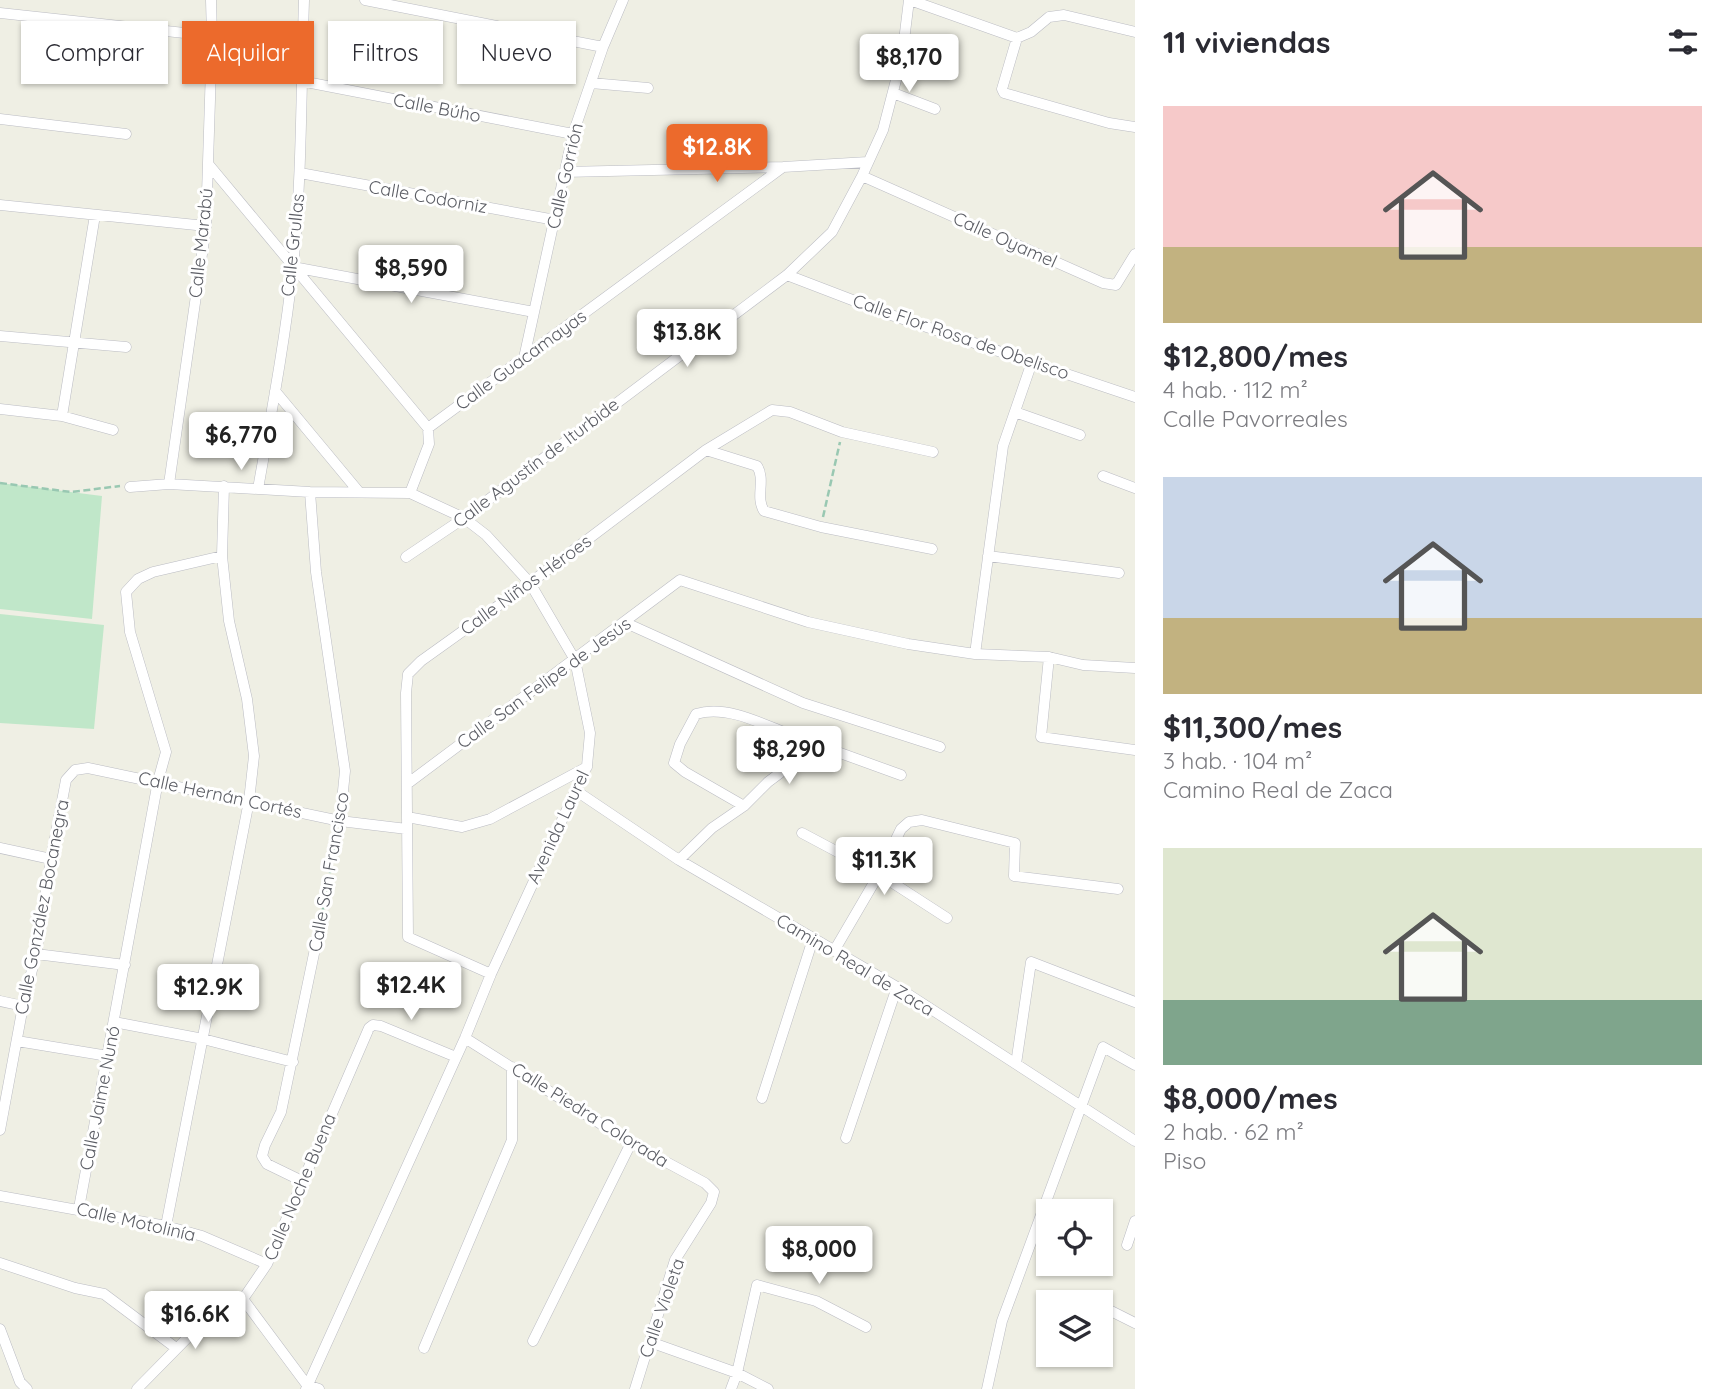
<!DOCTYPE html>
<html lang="es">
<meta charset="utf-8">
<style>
:root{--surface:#fff;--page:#f2f2f3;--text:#2b2b33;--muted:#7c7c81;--accent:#ec6a2c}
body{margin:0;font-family:Quicksand,sans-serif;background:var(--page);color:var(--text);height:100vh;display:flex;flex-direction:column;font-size:26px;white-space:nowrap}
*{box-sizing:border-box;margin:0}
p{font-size:23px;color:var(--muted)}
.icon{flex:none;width:38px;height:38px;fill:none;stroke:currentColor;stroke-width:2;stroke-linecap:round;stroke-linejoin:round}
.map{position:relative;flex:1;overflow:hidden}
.side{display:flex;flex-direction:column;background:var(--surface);width:595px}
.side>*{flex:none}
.guide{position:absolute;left:21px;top:21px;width:665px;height:63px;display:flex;gap:14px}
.buttons{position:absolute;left:1036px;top:1199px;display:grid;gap:14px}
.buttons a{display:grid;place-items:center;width:77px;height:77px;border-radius:0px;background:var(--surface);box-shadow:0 2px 5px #0004;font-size:35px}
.price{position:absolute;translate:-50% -60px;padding:0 16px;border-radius:7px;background:#fff;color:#222;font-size:23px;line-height:46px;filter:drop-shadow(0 2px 4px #0008)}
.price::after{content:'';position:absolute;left:50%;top:42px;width:21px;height:16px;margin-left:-10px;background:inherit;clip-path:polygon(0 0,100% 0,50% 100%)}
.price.current{background:var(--accent);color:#fff}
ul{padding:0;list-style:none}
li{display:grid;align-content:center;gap:14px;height:371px;padding:0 28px}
li span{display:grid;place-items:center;height:217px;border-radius:0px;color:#555}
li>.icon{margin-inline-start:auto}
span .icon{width:126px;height:126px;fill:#fffc;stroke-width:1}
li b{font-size:30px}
h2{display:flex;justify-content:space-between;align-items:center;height:84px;padding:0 28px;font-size:30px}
.pill{padding:0 24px;border-radius:0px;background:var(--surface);box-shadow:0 2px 5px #0004;font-size:24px;line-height:63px}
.pill.current{background:var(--accent);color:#fff}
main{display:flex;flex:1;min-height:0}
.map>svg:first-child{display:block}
.green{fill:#c0e7c9}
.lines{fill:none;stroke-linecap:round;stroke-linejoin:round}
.street-casing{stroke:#bbbcc3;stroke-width:11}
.path{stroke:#99c8b2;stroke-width:2.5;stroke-dasharray:7 3.5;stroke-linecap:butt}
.street{stroke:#fff;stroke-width:10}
.labels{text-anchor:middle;stroke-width:6;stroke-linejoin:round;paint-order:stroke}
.street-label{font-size:18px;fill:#5c5e65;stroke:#fff}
</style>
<main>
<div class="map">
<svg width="1135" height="1389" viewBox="0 0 1135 1389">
<rect width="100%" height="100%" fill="#efefe4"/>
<path class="green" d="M0 483 102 496 92 619 0 609Z
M0 614 104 625 94 729 0 723Z"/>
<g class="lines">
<defs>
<path id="street" d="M365 0 603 47
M910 0 1017 38 1031 32 1049 17 1064 15 1135 32
M0 13 212 36
M1017 38 1002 89 1004 93 1109 123 1135 127
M301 81 573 134
M591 83 648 88
M893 93 935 109
M0 119 126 134
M209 165 428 428 429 444 410 493
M564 172 783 167 868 162
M300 173 555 220
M862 176 1103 283 1116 285 1135 254
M0 205 206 226
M293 267 534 312
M787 275 894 316 1135 397
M0 336 126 347
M524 358 573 134 603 47 623 0
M275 391 359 492
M0 409 62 416 113 430
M1015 412 1080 435
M62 416 95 215
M428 428 783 167
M706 450 757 466C766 480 755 497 764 511L821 527 932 549
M1103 476 1135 488
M169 484 206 226 212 36 211 0
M130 487 169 484 310 492 410 493 464 518 486 535 530 583 575 660 590 733 587 766 491 974 465 1038 306 1389
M258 489C271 415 285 341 293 267 302 178 301 89 304 0
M310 492 316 572 345 771 340 821
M988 556 1119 573
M406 557 464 518 787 275 832 232 862 176 883 130 902 57 909 0
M626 623 803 703 940 747
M975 654 1003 446 1032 362
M1049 657 1041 737 1135 750
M407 784 680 580 808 622 908 644 975 654 1049 657 1083 665 1135 668
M575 790 679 860 897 987 1135 1141
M744 806 685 772 674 763 680 744 696 714C728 704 766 726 796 737
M407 817 462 827 490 819 587 767
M802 833 879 874 947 918
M0 848 51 859
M679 860 712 828 744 806 768 782 780 773 796 737 901 775
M834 951 879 874 901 829 909 822 922 820 1015 843 1014 876 1118 889
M36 954 125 965
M491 974 408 937 406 693 408 674 421 661 530 583 706 450 772 410 790 412 842 432 933 452
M0 1001 23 1006
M114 1022 203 1039 293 1062
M465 1038 631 1143 705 1183 714 1192 711 1203 675 1260 635 1389
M17 1041 108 1056
M1016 1064 1031 962 1135 1002
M762 1098 813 939
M0 1130 23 1006 36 954 51 859 66 780 75 770 88 768 340 821 407 829
M846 1138 897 987
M302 1181 267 1164 262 1156 265 1145 281 1112 316 944
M0 1196 166 1226 202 1236 267 1264
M79 1208 158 781 166 752 130 632 126 592 138 579 153 572 222 556
M166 1226 249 801 254 756 247 699 229 621 222 556 224 486
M1127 1245 1135 1221
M0 1263 75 1288 104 1294 176 1348
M243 1299 307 1385 319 1389
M1089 1301 1091 1302
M1101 1306 1135 1323
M0 1329 20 1382 27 1389
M533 1341 631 1143
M650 1342 737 1373 768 1389
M424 1348 512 1140V1067
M137 1389 203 1322 243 1299 267 1264 369 1028 373 1025 381 1026 456 1057
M731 1389 737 1373 757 1285 816 1301 866 1327
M987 1389 1002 1321 1103 1047 1135 1065"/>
</defs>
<use href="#street" class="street-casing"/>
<path class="path" d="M0 483 71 492 120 486
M823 517 840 442
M318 935 338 831"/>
<use href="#street" class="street"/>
</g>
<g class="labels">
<g class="street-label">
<text transform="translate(437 108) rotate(11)" y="6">Calle Búho</text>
<text transform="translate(565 176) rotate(-77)" y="6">Calle Gorrión</text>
<text transform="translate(428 197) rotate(10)" y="6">Calle Codorniz</text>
<text transform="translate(1005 240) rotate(24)" y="6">Calle Oyamel</text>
<text transform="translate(201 243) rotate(-84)" y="6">Calle Marabú</text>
<text transform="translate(293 245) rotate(-84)" y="6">Calle Grullas</text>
<text transform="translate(961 337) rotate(19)" y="6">Calle Flor Rosa de Obelisco</text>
<text transform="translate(521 360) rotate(-36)" y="6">Calle Guacamayas</text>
<text transform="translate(536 463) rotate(-37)" y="6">Calle Agustín de Iturbide</text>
<text transform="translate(526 585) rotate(-36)" y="6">Calle Niños Héroes</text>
<text transform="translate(544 683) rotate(-36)" y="6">Calle San Felipe de Jesús</text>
<text transform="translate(220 795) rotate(12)" y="6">Calle Hernán Cortés</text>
<text transform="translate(558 827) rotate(-65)" y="6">Avenida Laurel</text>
<text transform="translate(329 872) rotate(-80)" y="6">Calle San Francisco</text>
<text transform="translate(42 907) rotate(-79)" y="6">Calle González Bocanegra</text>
<text transform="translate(855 965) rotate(31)" y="6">Camino Real de Zaca</text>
<text transform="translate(100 1098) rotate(-79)" y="6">Calle Jaime Nunó</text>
<text transform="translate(590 1115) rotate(32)" y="6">Calle Piedra Colorada</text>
<text transform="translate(300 1187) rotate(-67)" y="6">Calle Noche Buena</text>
<text transform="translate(136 1222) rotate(13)" y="6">Calle Motolinía</text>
<text transform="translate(662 1308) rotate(-71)" y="6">Calle Violeta</text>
</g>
</g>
</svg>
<div class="buttons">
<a><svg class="icon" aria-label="locate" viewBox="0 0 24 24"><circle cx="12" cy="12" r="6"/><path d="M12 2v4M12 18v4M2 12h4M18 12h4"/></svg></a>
<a><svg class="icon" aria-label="layers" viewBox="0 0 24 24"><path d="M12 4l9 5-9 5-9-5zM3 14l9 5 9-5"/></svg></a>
</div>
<b class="price" style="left:909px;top:94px">$8,170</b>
<b class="price current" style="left:717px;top:184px">$12.8K</b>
<b class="price" style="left:411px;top:305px">$8,590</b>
<b class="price" style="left:687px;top:369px">$13.8K</b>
<b class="price" style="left:241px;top:472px">$6,770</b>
<b class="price" style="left:789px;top:786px">$8,290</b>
<b class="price" style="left:884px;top:897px">$11.3K</b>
<b class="price" style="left:411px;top:1022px">$12.4K</b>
<b class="price" style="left:208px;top:1024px">$12.9K</b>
<b class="price" style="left:819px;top:1286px">$8,000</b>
<b class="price" style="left:195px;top:1351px">$16.6K</b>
<div class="guide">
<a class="pill">Comprar</a>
<a class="pill current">Alquilar</a>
<a class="pill">Filtros</a>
<a class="pill">Nuevo</a>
</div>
</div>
<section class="side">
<h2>11 viviendas<svg class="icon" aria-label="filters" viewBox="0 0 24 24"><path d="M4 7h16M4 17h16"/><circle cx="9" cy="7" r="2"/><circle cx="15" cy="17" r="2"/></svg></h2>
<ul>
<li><span style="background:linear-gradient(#f6c9c9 65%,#c2b280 0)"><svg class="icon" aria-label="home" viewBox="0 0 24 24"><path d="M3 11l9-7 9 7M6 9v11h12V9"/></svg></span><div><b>$12,800/mes</b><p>4 hab. · 112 m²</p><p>Calle Pavorreales</p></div></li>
<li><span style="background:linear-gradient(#c9d6e8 65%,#c2b280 0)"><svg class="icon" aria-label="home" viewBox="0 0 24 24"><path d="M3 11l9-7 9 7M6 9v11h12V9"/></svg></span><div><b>$11,300/mes</b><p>3 hab. · 104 m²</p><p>Camino Real de Zaca</p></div></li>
<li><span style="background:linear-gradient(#dfe7d0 70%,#7fa58c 0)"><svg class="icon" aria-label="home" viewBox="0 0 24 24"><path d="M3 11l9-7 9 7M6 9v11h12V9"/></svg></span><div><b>$8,000/mes</b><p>2 hab. · 62 m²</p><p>Piso</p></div></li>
</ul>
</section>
</main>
